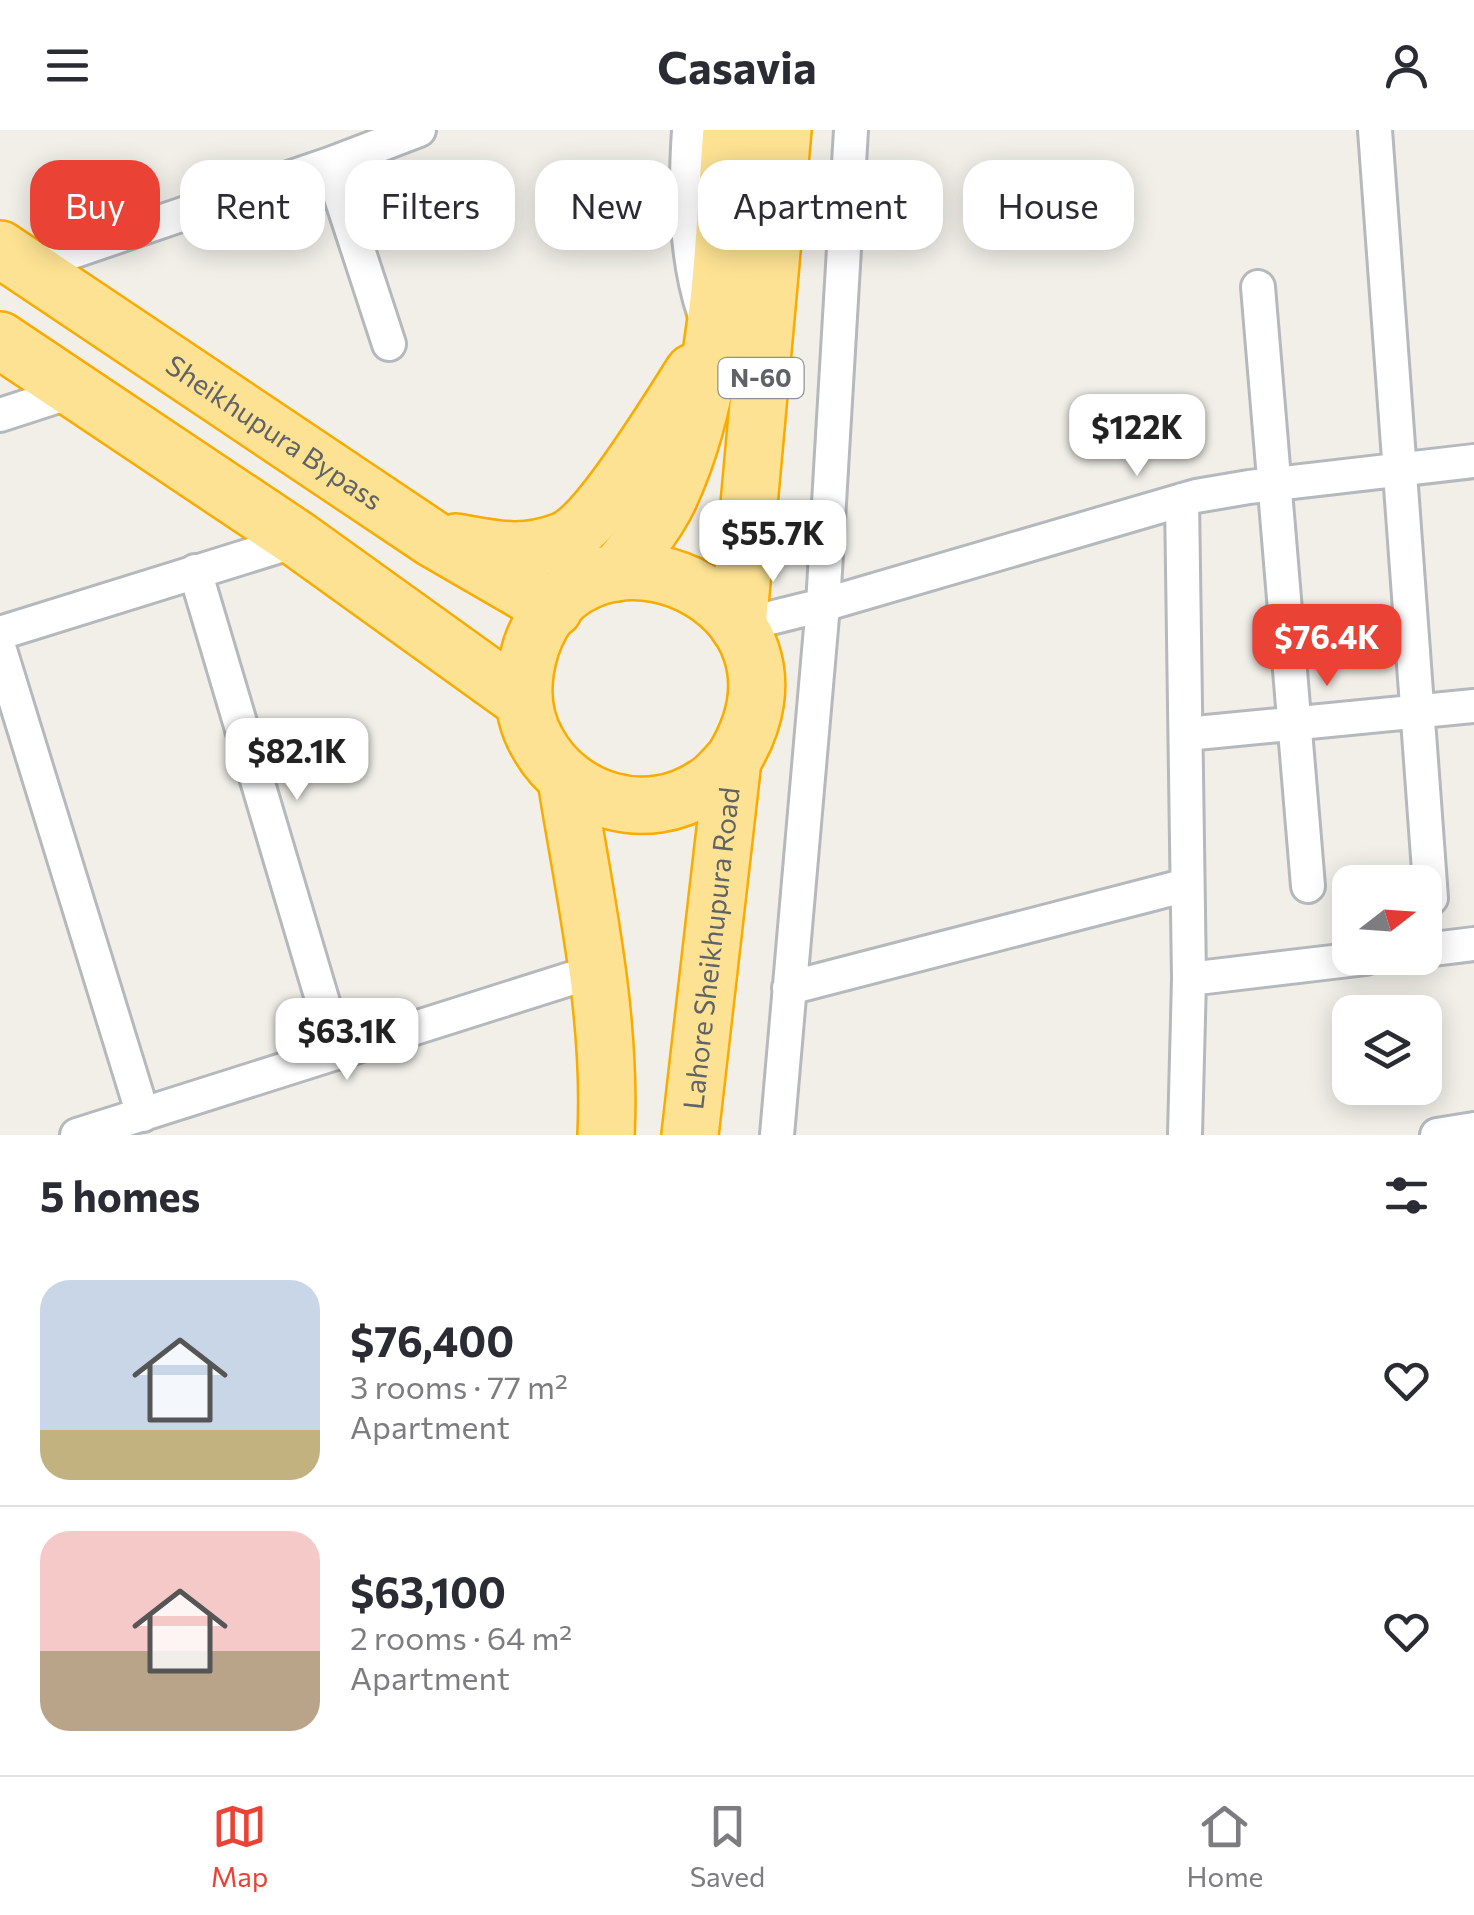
<!DOCTYPE html>
<meta charset="utf-8">
<style>
:root{--surface:#fff;--page:#f7f7f7;--text:#2b2b33;--muted:#7c7c81;--line:#e1e1e2;--accent:#ea4335}
body{margin:0;font-family:Commissioner,sans-serif;background:var(--page);color:var(--text);height:100vh;display:flex;flex-direction:column;font-size:38px;white-space:nowrap}
*{box-sizing:border-box;margin:0}
p{font-size:32px;color:var(--muted)}
.icon{flex:none;width:55px;height:55px;fill:none;stroke:currentColor;stroke-width:2;stroke-linecap:round;stroke-linejoin:round}
.map{position:relative;height:1005px;overflow:hidden}
.side{display:flex;flex-direction:column;background:var(--surface);flex:1}
.side>*{flex:none}
.guide{position:absolute;left:30px;top:30px;width:1415px;height:90px;display:flex;gap:20px}
.needle{width:65px;rotate:73deg}
.tools{position:absolute;left:1332px;top:735px;display:grid;gap:20px}
.tools a{display:grid;place-items:center;width:110px;height:110px;border-radius:20px;background:var(--surface);box-shadow:0 5px 25px #0003;font-size:50px}
.price{position:absolute;translate:-50% -85px;padding:0 22px;border-radius:20px;background:#fff;color:#222;font-size:32px;line-height:65px;filter:drop-shadow(0 2px 5px #0008)}
.price::after{content:'';position:absolute;left:50%;top:60px;width:30px;height:22px;margin-left:-15px;background:inherit;clip-path:polygon(0 0,100% 0,50% 100%)}
.price.active{background:var(--accent);color:#fff}
ul{padding:0;list-style:none}
li{display:flex;align-items:center;gap:30px;height:250px;padding:0 40px}
li+li{border-top:2px solid var(--line)}
li span{display:grid;place-items:center;flex:none;width:280px;height:200px;border-radius:30px;color:#555}
li>.icon{margin-inline-start:auto}
span .icon{width:120px;height:120px;fill:#fffc;stroke-width:1}
li b{font-size:42px}
h2{display:flex;justify-content:space-between;align-items:center;height:120px;padding:0 40px;font-size:42px}
.tag{padding:0 35px;border-radius:30px;background:var(--surface);box-shadow:0 5px 25px #0003;font-size:35px;line-height:90px}
.tag.active{background:var(--accent);color:#fff}
header{display:flex;justify-content:space-between;align-items:center;height:130px;padding:0 40px;background:var(--surface);font-size:45px;font-weight:700}
.tabs{display:flex;justify-content:space-around;align-items:center;height:140px;border-top:2px solid var(--line);background:var(--surface);font-size:28px;color:var(--muted)}
.tabs a{display:grid;justify-items:center;gap:5px}
.tabs .active{color:var(--accent)}
.map>svg:first-child{display:block}
.lines{fill:none;stroke-linecap:round;stroke-linejoin:round}
.street-casing{stroke:#b5b8bc;stroke-width:38}
.highway-casing{stroke:#f9ab00;stroke-width:60}
.street{stroke:#fff;stroke-width:32}
.highway{stroke:#fde293;stroke-width:55}
.labels{text-anchor:middle;stroke-width:8;stroke-linejoin:round;paint-order:stroke}
.shield{fill:#fff;stroke:#8f9295;stroke-width:2.5}
.shield-label{font-size:25px;font-weight:bold;fill:#5f6368}
.street-label{font-size:28px;fill:#5f6368;stroke:#fff}
</style>
<header><svg class="icon" aria-label="menu" viewBox="0 0 24 24"><path d="M4 6h16M4 12h16M4 18h16"/></svg>Casavia<svg class="icon" aria-label="person" viewBox="0 0 24 24"><circle cx="12" cy="8" r="4"/><path d="M4 21q1-7 8-7t8 7"/></svg></header>
<div class="map">
<svg width="1474" height="1005" viewBox="0 0 1474 1005">
<rect width="100%" height="100%" fill="#f1efe8"/>
<g class="lines">
<defs>
<path id="street" d="M689 0C685 61 685 125 704 183
M1375 0 1431 768
M330 34 389 214
M28 137 330 34 419 0
M1258 157 1308 756
M0 285 74 261
M1182 370 1189 849 1185 1005
M195 441 338 923
M738 496 823 475 1196 366 1249 357 1474 331
M0 503 299 410
M0 520 143 985
M1186 604 1474 576
M1425 820 1474 814
M1189 849 1366 828
M789 858 1187 755
M77 1005 598 840
M777 1005 823 475 851 0
M1437 1005 1474 999"/>
<g id="highway">
<path id="s1" d="M0 119 433 409 554 479"/>
<path d="M0 210 299 410 523 571"/>
<path d="M456 412C496 419 522 426 562 411 598 397 670 278 693 242"/>
<path d="M616 443C635 421 656 395 669 368 722 255 721 122 731 0"/>
<path d="M738 496 783 0"/>
<path d="M566 650C585 767 612 886 606 1005"/>
<path id="s2" d="M690 1005 733 630C834 467 583 363 531 517 521 549 520 582 537 612 569 672 647 695 705 656 716 650 724 639 733 630"/>
</g>
</defs>
<use href="#street" class="street-casing"/>
<use href="#highway" class="highway-casing"/>
<use href="#street" class="street"/>
<use href="#highway" class="highway"/>
</g>
<g class="labels">
<rect class="shield" x="718.5" y="228" width="85" height="40" rx="8"/>
<g class="shield-label">
<text x="761" y="257">N-60</text>
</g>
<g class="street-label">
<text dy="10" stroke="none"><textPath href="#s1" startOffset="330">Sheikhupura Bypass</textPath></text>
<text dy="10" stroke="none"><textPath href="#s2" startOffset="188">Lahore Sheikhupura Road</textPath></text>
</g>
</g>
</svg>
<div class="tools">
<a><svg class="needle" viewBox="-14 -14 28 28"><path d="M0-13l5 13h-10z" fill="#e53935"/><path d="M0 13l5-13h-10z" fill="#7c7c81"/></svg></a>
<a><svg class="icon" aria-label="layers" viewBox="0 0 24 24"><path d="M12 4l9 5-9 5-9-5zM3 14l9 5 9-5"/></svg></a>
</div>
<b class="price" style="left:1137px;top:349px">$122K</b>
<b class="price" style="left:773px;top:455px">$55.7K</b>
<b class="price active" style="left:1327px;top:559px">$76.4K</b>
<b class="price" style="left:297px;top:673px">$82.1K</b>
<b class="price" style="left:347px;top:953px">$63.1K</b>
<div class="guide">
<a class="tag active">Buy</a>
<a class="tag">Rent</a>
<a class="tag">Filters</a>
<a class="tag">New</a>
<a class="tag">Apartment</a>
<a class="tag">House</a>
</div>
</div>
<section class="side">
<h2>5 homes<svg class="icon" aria-label="filters" viewBox="0 0 24 24"><path d="M4 7h16M4 17h16"/><circle cx="9" cy="7" r="2"/><circle cx="15" cy="17" r="2"/></svg></h2>
<ul>
<li><span style="background:linear-gradient(#c9d6e8 75%,#c2b280 0)"><svg class="icon" aria-label="home" viewBox="0 0 24 24"><path d="M3 11l9-7 9 7M6 9v11h12V9"/></svg></span><div><b>$76,400</b><p>3 rooms · 77 m²</p><p>Apartment</p></div><svg class="icon" aria-label="heart" viewBox="0 0 24 24"><path d="M12 20l-8-8c-3-5 5-10 8-4 3-6 11-1 8 4z"/></svg></li>
<li><span style="background:linear-gradient(#f6c9c9 60%,#b9a48a 0)"><svg class="icon" aria-label="home" viewBox="0 0 24 24"><path d="M3 11l9-7 9 7M6 9v11h12V9"/></svg></span><div><b>$63,100</b><p>2 rooms · 64 m²</p><p>Apartment</p></div><svg class="icon" aria-label="heart" viewBox="0 0 24 24"><path d="M12 20l-8-8c-3-5 5-10 8-4 3-6 11-1 8 4z"/></svg></li>
</ul>
</section>
<nav class="tabs">
<a class="active"><svg class="icon" aria-label="map" viewBox="0 0 24 24"><path d="M3 6l6-2 6 2 6-2v14l-6 2-6-2-6 2zM9 4v14M15 6v14"/></svg>Map</a>
<a><svg class="icon" aria-label="saved" viewBox="0 0 24 24"><path d="M7 4h10v16l-5-4-5 4z"/></svg>Saved</a>
<a><svg class="icon" aria-label="home" viewBox="0 0 24 24"><path d="M3 11l9-7 9 7M6 9v11h12V9"/></svg>Home</a>
</nav>
